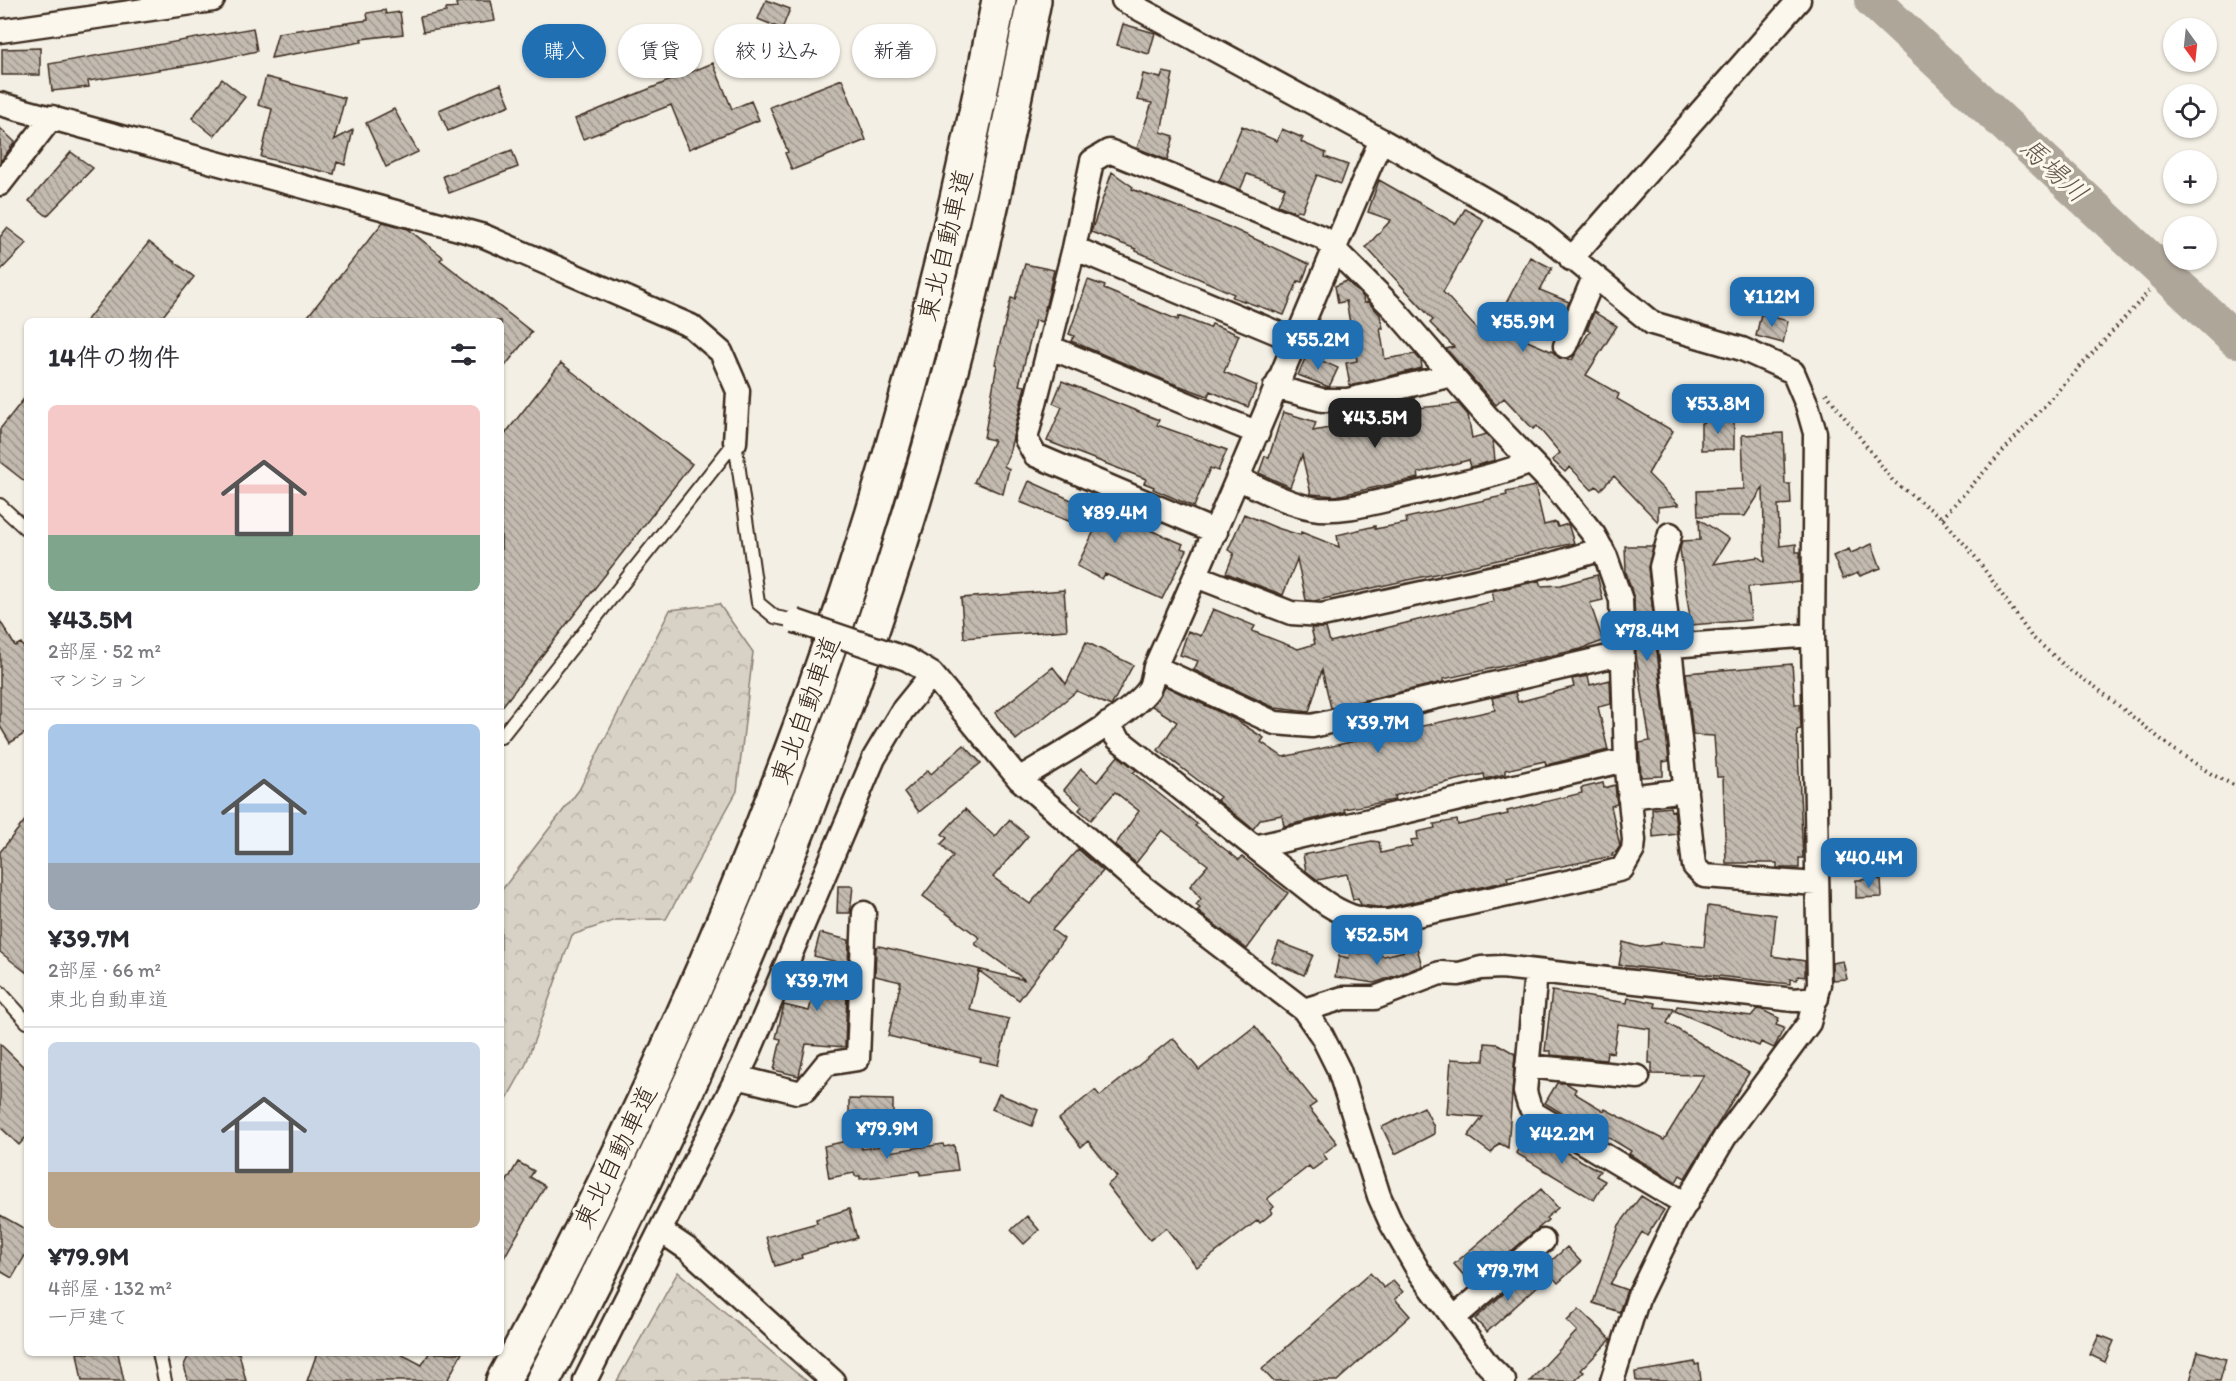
<!DOCTYPE html>
<html lang="ja">
<meta charset="utf-8">
<style>
:root{--surface:#fff;--page:#f7f7f7;--text:#2b2b33;--muted:#7c7c81;--line:#e1e1e2;--accent:#1f6fb2}
body{margin:0;font-family:Itim,"Klee One",sans-serif;background:var(--page);color:var(--text);height:100vh;display:flex;flex-direction:column;font-size:22px;white-space:nowrap}
*{box-sizing:border-box;margin:0}
p{font-size:20px;color:var(--muted)}
.icon{flex:none;width:33px;height:33px;fill:none;stroke:currentColor;stroke-width:2;stroke-linecap:round;stroke-linejoin:round}
.map{position:relative;flex:1;overflow:hidden}
.sheet{position:absolute;left:24px;top:318px;width:480px;height:1038px;display:flex;flex-direction:column;background:var(--surface);border-radius:9px;box-shadow:0 2px 4px #0004}
.sheet>*{flex:none}
.banner{position:absolute;left:522px;top:24px;width:570px;height:54px;display:flex;gap:12px}
.needle{width:39px;rotate:165deg}
.buttons{position:absolute;left:2163px;top:18px;display:grid;gap:12px}
.buttons a{display:grid;place-items:center;width:54px;height:54px;border-radius:50%;background:var(--surface);box-shadow:0 2px 4px #0004;font-size:30px}
.price{position:absolute;translate:-50% -51px;padding:0 14px;border-radius:12px;background:var(--accent);color:#fff;font-size:20px;line-height:39px;filter:drop-shadow(0 2px 3px #0008)}
.price::after{content:'';position:absolute;left:50%;top:36px;width:18px;height:14px;margin-left:-9px;background:inherit;clip-path:polygon(0 0,100% 0,50% 100%)}
.price.current{background:#222;color:#fff}
ul{padding:0;list-style:none}
li{display:grid;align-content:center;gap:12px;height:318px;padding:0 24px}
li+li{border-top:2px solid var(--line)}
li span{display:grid;place-items:center;height:186px;border-radius:9px;color:#555}
li>.icon{margin-inline-start:auto}
span .icon{width:108px;height:108px;fill:#fffc;stroke-width:1}
li b{font-size:26px}
h2{display:flex;justify-content:space-between;align-items:center;height:72px;padding:0 24px;font-size:26px}
.pill{padding:0 21px;border-radius:27px;background:var(--surface);box-shadow:0 2px 4px #0004;font-size:21px;line-height:54px}
.pill.current{background:var(--accent);color:#fff}
.map>svg:first-child{display:block}
.forest{fill:url(#forest-crowns);stroke:#8a7e72;stroke-width:1.5}
.lines{fill:none;stroke-linecap:round;stroke-linejoin:round}
.river{stroke:#afa69a;stroke-width:36}
.building{fill:url(#building-back-hatch);stroke:#3b2a1e;stroke-width:1.5}
.service-casing{stroke:#3b2a1e;stroke-width:16}
.minor-casing{stroke:#3b2a1e;stroke-width:27}
.motorway-casing{stroke:#3b2a1e;stroke-width:38}
.path{stroke:#3b2a1e;stroke-width:4;stroke-dasharray:1.5 4.5;stroke-linecap:butt}
.service{stroke:#fbf7ec;stroke-width:12}
.minor{stroke:#fbf7ec;stroke-width:22}
.motorway{stroke:#fbf7ec;stroke-width:33}
.minor-bridge-casing{stroke:#3b2a1e;stroke-width:27;stroke-linecap:butt}
.minor-bridge{stroke:#fbf7ec;stroke-width:22}
.labels{text-anchor:middle;stroke-width:6;stroke-linejoin:round;paint-order:stroke}
.street-label{font-size:26px;fill:#3b2a1e;stroke:#fbf7ec}
.water-label{font-size:27px;font-style:italic;fill:#645549;stroke:#fbf7ec}
</style>
<div class="map">
<svg width="2236" height="1381" viewBox="0 0 2236 1381">
<defs>
<pattern id="forest-crowns" width="20" height="18" patternUnits="userSpaceOnUse" patternTransform="scale(1.5)"><rect width="20" height="18" fill="#d8d1c6"/><path d="M2 6a3 3 0 1 1 6 0M12 15a3 3 0 1 1 6 0" fill="none" stroke="#bab4aa"/></pattern>
<pattern id="building-back-hatch" width="6" height="6" patternUnits="userSpaceOnUse" patternTransform="scale(1.5)"><rect width="6" height="6" fill="#c3bbb0"/><path d="M-1 5l2 2M0 0l6 6M5-1l2 2" fill="none" stroke="#a0988f"/></pattern>
</defs>
<rect width="100%" height="100%" fill="#f3efe4"/>
<filter id="ink" filterUnits="userSpaceOnUse"><feTurbulence type="fractalNoise" baseFrequency=".0167" numOctaves="2"/><feDisplacementMap in="SourceGraphic" scale="12" xChannelSelector="R" yChannelSelector="G"/><feConvolveMatrix kernelMatrix="1 2 1 2 8 2 1 2 1" color-interpolation-filters="sRGB"/></filter>
<g filter="url(#ink)">
<path class="forest" d="M719 604 753 652 737 791 666 919 616 920 572 935 525 1066 501 1109V891L579 790 670 610Z
M678 1272 794 1371 807 1381H617Z"/>
<g class="lines">
<path class="river" d="M1872 0 2236 340"/>
</g>
<path class="building" d="M473 0H491L495 21 423 32 420 17 446 12V9L457 8 456 3Z
M766 0 790 9 782 29 758 19Z
M385 10 386 14 400 12 403 34 361 39 362 42 271 58 278 33 368 20 367 13Z
M1123 24 1155 33 1149 54 1117 45Z
M253 28 257 51 202 63 88 81 89 87 52 91 49 64Z
M40 48V75H2V49Z
M713 63 732 109 751 101 759 120 689 149 671 105 583 139 575 119Z
M1163 72 1173 74 1161 132 1174 136 1167 160 1137 148 1152 103 1137 100 1143 74 1161 78Z
M266 77 345 98 334 140 353 130 345 165 337 162 334 174 261 157 272 109 258 105Z
M222 79 245 97 214 136 192 118Z
M842 79 866 140 792 170 785 153 788 152 770 107Z
M501 84 510 105 448 131 439 110Z
M394 109 418 152 386 167 366 123Z
M1242 126 1277 141 1282 129 1303 138 1301 142 1326 153 1325 157 1348 165 1341 184 1317 175 1302 211 1297 210 1295 212 1278 205 1285 188 1247 174 1240 190 1219 181Z
M0 128 15 142 0 162Z
M512 150 518 167 449 193 443 176Z
M71 152 93 168 47 216 29 201Z
M1112 172 1133 187 1132 189 1229 227 1309 264 1302 282 1298 281 1284 315 1232 297 1234 294 1136 251V249L1091 232Z
M1379 180 1456 224 1465 209 1484 220 1443 292 1487 340 1530 257 1552 268 1540 290 1569 302 1562 319 1532 306 1516 336 1553 352 1559 358 1572 360 1590 331 1587 330 1594 312 1617 326 1586 375 1619 394 1617 399 1673 431 1648 474 1679 505 1658 507V522L1614 476 1600 490 1596 486 1592 490 1570 467 1565 472 1552 460 1560 453 1537 426 1533 429 1504 398 1496 405 1446 349 1454 347 1430 323 1433 320 1366 247 1391 220 1368 212Z
M383 222 408 229 443 257 440 260 532 332 501 371V321H304Z
M7 228 27 243 0 271V237Z
M149 242 194 277 159 321H86Z
M1025 264 1054 270 1042 322 1035 320 1019 385 1025 386 1009 454 1004 466 1009 469 1003 494 974 482 994 440 984 438 997 365 995 364 1011 298 1015 299Z
M1088 280 1105 286 1104 289 1178 320 1179 316 1210 328 1212 324 1239 335 1224 372 1257 386 1248 407 1210 391 1208 396 1169 382 1071 341 1074 336 1069 334Z
M1347 281 1363 297 1364 303 1368 302 1380 315 1383 328H1380L1385 359 1415 354 1421 361 1422 368 1350 386 1346 363 1357 361 1346 301 1338 303 1335 286Z
M1761 314 1788 321 1783 343 1756 336Z
M1307 354 1338 368 1329 387 1298 375Z
M561 363 692 464 501 708V439Z
M1062 381 1159 420 1157 425 1227 450 1218 471 1210 468 1194 507 1153 489 1154 487 1144 483 1146 479 1047 441 1062 407 1053 403Z
M27 395V483L0 462V429Z
M1415 398 1417 408 1459 404 1468 415 1472 438 1486 434 1493 442 1495 460 1471 467 1469 460 1418 473 1419 478 1336 496 1311 494 1302 455 1290 487 1259 473 1265 456 1269 457 1283 412 1316 422 1313 431 1394 416 1392 403Z
M1706 419H1731L1734 422V449L1701 450V423L1706 422Z
M1783 433 1785 484H1790L1791 504 1778 505 1780 546 1796 544V552H1800V582L1748 587 1751 620 1691 625 1680 549 1682 541 1700 540 1699 519 1729 539 1713 564 1758 557 1765 562 1763 488 1745 516H1698L1697 491 1744 489 1742 435Z
M1029 481 1089 508 1090 506 1134 525 1136 522 1151 528 1150 530 1183 544 1181 548 1187 550 1162 599 1105 574 1102 579 1077 566 1094 531 1020 502Z
M1535 486 1544 525 1556 522 1558 527 1568 524 1574 543 1314 601 1306 600 1297 559 1283 595 1226 573 1234 553 1228 550 1244 514 1277 528 1300 535 1301 532 1339 547 1337 535 1375 526V529L1407 523 1406 518 1507 495 1506 492Z
M1872 544 1881 568 1860 576 1858 573 1843 579 1833 556 1849 549 1851 553Z
M1625 546H1653L1648 568 1669 761 1663 762V776L1641 777 1639 743 1650 741 1636 655 1634 599 1626 572Z
M1597 575 1603 600 1590 603 1603 641 1581 649 1443 679V682L1331 708 1322 670 1309 712 1275 708 1194 670 1198 661 1180 655 1188 631 1201 636 1213 609 1255 626 1252 631 1298 649 1315 644 1311 628H1326L1330 642 1494 601 1492 591 1539 581 1541 586 1561 585Z
M1064 590 1067 630 964 638 961 598Z
M0 621 15 646 21 643 27 653V732L10 743 0 726Z
M1086 642 1133 665 1111 706 1077 691 1016 740 995 713 1053 667 1066 684Z
M1792 664 1795 704H1800L1801 729 1797 730 1803 858H1799V868H1777V863H1726L1723 777H1717L1714 736 1693 735 1686 673Z
M1588 676 1590 685 1610 680 1611 704 1598 707 1608 750 1546 765 1545 761 1505 770V774L1485 779 1484 774 1431 786 1394 796 1395 800 1344 809 1345 812 1284 826 1282 815 1261 819 1253 829 1217 800 1220 797 1158 750 1177 722 1152 706 1165 686 1236 720 1264 738 1261 742 1283 757 1495 710 1492 698 1515 692 1518 702 1574 687 1572 679Z
M964 745 981 763 919 812 904 792 928 770 931 774Z
M1118 756 1136 770 1133 773 1197 824 1195 826 1239 860 1242 857 1288 893 1247 949 1197 911 1200 908 1196 905 1201 899 1190 886 1208 865 1162 830 1136 863 1115 845 1139 811 1115 792 1091 820 1079 810 1082 806 1064 790 1081 769 1097 782Z
M1603 783 1604 788 1615 785 1617 804 1611 806 1620 846 1616 852 1612 853 1613 856 1507 877 1508 880 1499 883 1385 908 1361 905 1358 898 1353 900 1347 874 1318 880 1306 871 1303 855 1372 841 1379 842 1381 853 1412 846 1411 840 1418 839 1417 832 1435 828 1434 824 1457 820 1458 825 1508 814 1507 811 1582 793 1581 788Z
M1670 807 1671 811 1674 810 1677 834 1653 837 1652 809Z
M965 809 995 837 1009 820 1028 836 993 877 1030 904 1078 849 1103 871 1052 930 1064 939 1019 1000 979 971 970 1010 1009 1019 998 1065 980 1061 981 1058 888 1036 901 982 875 976 876 947 879 946 1025 980 975 944 980 938 923 896 953 856 941 844 947 838 942 834Z
M27 818V973L0 952V852Z
M1881 879 1882 897 1856 898V880Z
M838 886H853L850 913H837Z
M1708 906 1776 915 1772 956 1805 961V977L1798 976 1797 980 1790 979V984L1619 965 1623 942 1640 947 1660 944V942L1704 947Z
M820 933 849 940 845 1047 806 1044 799 1076 774 1070 781 1039 776 1038 784 1005 809 1011 814 990 831 994 837 962 814 956Z
M1279 942 1313 955 1304 975 1271 961Z
M1417 948 1422 966 1383 980 1374 983 1335 977 1339 956 1349 958 1350 952 1384 956Z
M1843 961 1847 979 1832 980V963Z
M1552 991 1627 1003 1628 998 1638 999 1656 1003 1655 1007 1674 1009 1667 1023 1749 1073 1685 1178 1680 1175 1676 1182 1629 1154 1631 1151 1598 1131 1596 1134 1545 1103 1557 1083H1566L1576 1089 1574 1093 1604 1111 1605 1109 1664 1140 1704 1075 1652 1074V1063H1649L1650 1029 1618 1024 1613 1053 1607 1052 1606 1060 1551 1055V1051H1545Z
M1677 1006 1751 1016 1757 1009 1762 1010 1779 1018 1776 1025 1784 1028 1774 1048 1761 1042 1759 1046 1675 1011Z
M1255 1026 1316 1103 1309 1108 1337 1143 1323 1154 1327 1159 1312 1170 1309 1166 1267 1199 1274 1207 1270 1210 1272 1213 1260 1223 1258 1220 1197 1267 1166 1228 1150 1240 1107 1185 1117 1177 1088 1141 1081 1147 1059 1119 1095 1090 1100 1096 1173 1038 1199 1070Z
M1485 1043 1498 1044 1515 1054 1508 1148 1499 1143 1491 1153 1468 1136 1483 1117 1447 1114 1451 1059 1484 1061Z
M0 1044 27 1070V1136L19 1145 0 1127Z
M999 1094 1038 1110 1032 1126 992 1109Z
M849 1099 893 1100V1117L849 1116Z
M1424 1107 1434 1127V1134L1395 1154 1382 1127Z
M1528 1132 1600 1171 1596 1176 1605 1181 1594 1200 1516 1153Z
M860 1138 862 1149 887 1145 888 1152 943 1144 944 1147 954 1145 958 1170 920 1175V1171L860 1179V1176H855L854 1173 829 1178 824 1146Z
M518 1162 534 1171 530 1177 545 1186 501 1263V1191Z
M1541 1189 1558 1208 1546 1218 1548 1220 1472 1285 1454 1264Z
M1641 1196 1664 1210 1647 1236 1642 1232 1610 1284 1627 1290 1619 1312 1593 1303 1619 1225Z
M849 1209 857 1238 801 1255 802 1258 775 1266 766 1237 817 1223 816 1219Z
M0 1215 27 1230V1252L12 1278 0 1271Z
M1027 1216 1039 1230 1024 1244 1011 1230Z
M1567 1247 1581 1262 1558 1283 1544 1267Z
M1529 1271 1540 1284 1487 1332 1475 1319Z
M1370 1273 1384 1288 1393 1281 1403 1292 1395 1299 1410 1316 1337 1381H1273L1262 1369Z
M1579 1309 1611 1339 1581 1370 1584 1372 1575 1381H1530L1577 1331 1567 1321Z
M2099 1335 2114 1341 2105 1362 2090 1355Z
M2198 1351 2226 1359 2220 1381H2190Z
M77 1353H118L124 1381H82Z
M190 1353H239L246 1381H188L184 1365Z
M317 1353H399L422 1365 429 1353H462L448 1379 452 1381H307Z
M1695 1362V1365L1699 1364 1701 1381H1636L1635 1372Z"/>
<g class="lines">
<defs>
<path id="service" d="M735 442 758 603 775 617 795 621
M0 505 27 530
M501 737 735 442
M0 992 27 1022
M159 1353 165 1381"/>
<path id="minor" d="M1123 0 1381 140 1538 230 1652 323 1742 349 1793 372 1807 405 1815 433 1813 635 1819 984 1809 1023 1725 1137 1676 1220 1638 1298 1612 1381
M0 31 213 0
M0 104 484 236 691 326 721 352 738 391 735 442
M0 184 52 117
M1074 248 1294 340
M1571 259 1799 0
M1565 346 1594 277
M1049 347 1258 433
M1275 387 1322 400H1348L1452 375
M1239 479C1263 490 1286 503 1312 508 1342 514 1386 499 1416 493 1455 484 1494 477 1531 462
M1670 534 1661 567 1694 866 1704 876 1817 884
M1196 576 1291 613 1322 615 1553 564 1602 549
M1672 646 1813 635
M907 659 932 674 1019 779 1138 883 1304 1010 1322 1036 1339 1070 1379 1196 1391 1223 1418 1270 1488 1365 1504 1381
M1155 667 1275 723 1312 726 1621 654
M1107 724 1118 739 1320 899C1342 915 1361 922 1389 921L1599 875 1622 869 1633 850 1634 840 1626 760 1621 600 1606 557 1594 535 1558 490 1486 415 1393 308 1323 238 1109 151 1092 161 1074 248 1026 439 1035 455 1216 532
M1019 779C1051 759 1129 717 1149 689 1152 684 1153 674 1155 667 1234 493 1305 315 1381 140
M1629 797 1686 790
M1255 847 1626 760
M1536 971 1525 1092 1529 1105 1535 1114 1686 1204
M1304 1010 1343 998H1375L1440 973 1459 974 1481 968 1502 967 1794 1000 1817 998
M1527 1066 1638 1077
M737 1077 797 1092 805 1090 826 1064 858 1059 864 913
M661 1231 689 1250 833 1381
M1454 1318 1543 1241
M585 1381 747 1057 874 758 902 711 932 674"/>
<path id="motorway" d="M503 1381C613 1177 711 965 792 749 884 507 950 254 999 0
M543 1381C724 1038 878 674 970 296 994 198 1015 99 1034 0"/>
</defs>
<use href="#service" class="service-casing"/>
<use href="#minor" class="minor-casing"/>
<use href="#motorway" class="motorway-casing"/>
<path class="path" d="M1826 393 1893 481 1942 518 1977 559 2031 636 2072 672 2094 686 2173 749 2213 775 2236 786
M1942 518 2151 289"/>
<use href="#service" class="service"/>
<use href="#minor" class="minor"/>
<use href="#motorway" class="motorway"/>
<defs>
<path id="minor-bridge" d="M795 621 907 659"/>
</defs>
<use href="#minor-bridge" class="minor-bridge-casing"/>
<use href="#minor-bridge" class="minor-bridge"/>
</g>
</g>
<g class="labels">
<g class="street-label">
<text transform="translate(945 245) rotate(-76)" y="9">東北自動車道</text>
<text transform="translate(805 710) rotate(-70)" y="9">東北自動車道</text>
<text transform="translate(615 1157) rotate(-64)" y="9">東北自動車道</text>
</g>
<g class="water-label">
<text transform="translate(2054 170) rotate(43)" y="9">馬場川</text>
</g>
</g>
</svg>
<div class="buttons">
<a><svg class="needle" viewBox="-14 -14 28 28"><path d="M0-13l5 13h-10z" fill="#e53935"/><path d="M0 13l5-13h-10z" fill="#7c7c81"/></svg></a>
<a><svg class="icon" aria-label="locate" viewBox="0 0 24 24"><circle cx="12" cy="12" r="6"/><path d="M12 2v4M12 18v4M2 12h4M18 12h4"/></svg></a>
<a>+</a>
<a>−</a>
</div>
<b class="price" style="left:1772px;top:328px">¥112M</b>
<b class="price" style="left:1523px;top:353px">¥55.9M</b>
<b class="price" style="left:1318px;top:371px">¥55.2M</b>
<b class="price" style="left:1718px;top:435px">¥53.8M</b>
<b class="price current" style="left:1375px;top:449px">¥43.5M</b>
<b class="price" style="left:1115px;top:544px">¥89.4M</b>
<b class="price" style="left:1647px;top:662px">¥78.4M</b>
<b class="price" style="left:1378px;top:754px">¥39.7M</b>
<b class="price" style="left:1869px;top:889px">¥40.4M</b>
<b class="price" style="left:1377px;top:966px">¥52.5M</b>
<b class="price" style="left:817px;top:1012px">¥39.7M</b>
<b class="price" style="left:887px;top:1160px">¥79.9M</b>
<b class="price" style="left:1562px;top:1165px">¥42.2M</b>
<b class="price" style="left:1508px;top:1302px">¥79.7M</b>
<div class="banner">
<a class="pill current">購入</a>
<a class="pill">賃貸</a>
<a class="pill">絞り込み</a>
<a class="pill">新着</a>
</div>
<section class="sheet">
<h2>14件の物件<svg class="icon" aria-label="filters" viewBox="0 0 24 24"><path d="M4 7h16M4 17h16"/><circle cx="9" cy="7" r="2"/><circle cx="15" cy="17" r="2"/></svg></h2>
<ul>
<li><span style="background:linear-gradient(#f6c9c9 70%,#7fa58c 0)"><svg class="icon" aria-label="home" viewBox="0 0 24 24"><path d="M3 11l9-7 9 7M6 9v11h12V9"/></svg></span><div><b>¥43.5M</b><p>2部屋 · 52 m²</p><p>マンション</p></div></li>
<li><span style="background:linear-gradient(#a9c7e8 75%,#9aa5b1 0)"><svg class="icon" aria-label="home" viewBox="0 0 24 24"><path d="M3 11l9-7 9 7M6 9v11h12V9"/></svg></span><div><b>¥39.7M</b><p>2部屋 · 66 m²</p><p>東北自動車道</p></div></li>
<li><span style="background:linear-gradient(#c9d6e8 70%,#b9a48a 0)"><svg class="icon" aria-label="home" viewBox="0 0 24 24"><path d="M3 11l9-7 9 7M6 9v11h12V9"/></svg></span><div><b>¥79.9M</b><p>4部屋 · 132 m²</p><p>一戸建て</p></div></li>
</ul>
</section>
</div>
